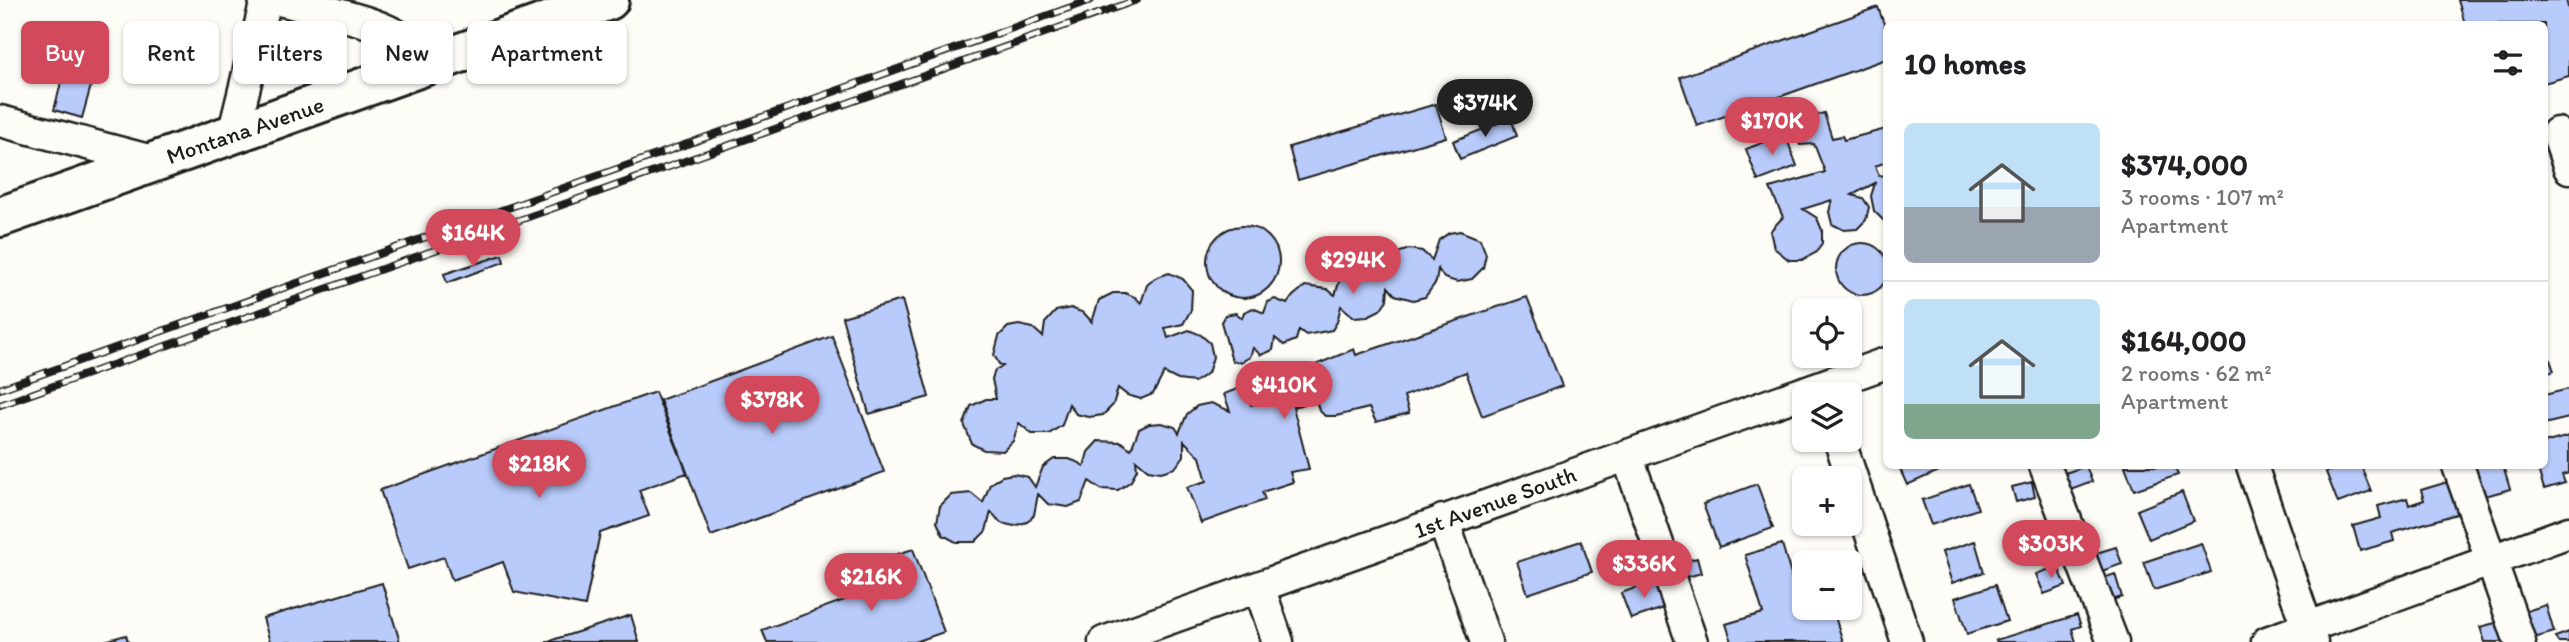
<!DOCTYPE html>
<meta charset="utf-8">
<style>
:root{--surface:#fff;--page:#f6f6f6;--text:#202124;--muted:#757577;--line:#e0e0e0;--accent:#d1495b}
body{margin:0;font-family:Itim,sans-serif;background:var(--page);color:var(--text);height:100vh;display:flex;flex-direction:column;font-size:26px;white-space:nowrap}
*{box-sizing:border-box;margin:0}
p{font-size:23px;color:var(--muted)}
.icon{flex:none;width:38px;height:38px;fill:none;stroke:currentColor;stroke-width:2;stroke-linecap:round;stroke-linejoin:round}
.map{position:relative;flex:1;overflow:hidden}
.drawer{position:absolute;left:1883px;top:21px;width:665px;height:448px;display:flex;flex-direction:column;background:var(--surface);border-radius:10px;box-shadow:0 2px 5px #0004}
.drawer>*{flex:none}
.banner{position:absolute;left:21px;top:21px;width:665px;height:63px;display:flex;gap:14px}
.tools{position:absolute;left:1792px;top:298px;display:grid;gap:14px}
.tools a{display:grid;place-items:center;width:70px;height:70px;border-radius:10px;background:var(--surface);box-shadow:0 2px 5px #0004;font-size:35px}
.price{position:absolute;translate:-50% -60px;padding:0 16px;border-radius:24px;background:var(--accent);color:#fff;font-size:23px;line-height:46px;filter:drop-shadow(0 2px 4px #0008)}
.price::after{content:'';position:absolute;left:50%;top:42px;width:21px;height:16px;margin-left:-10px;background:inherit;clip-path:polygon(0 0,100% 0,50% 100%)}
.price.selected{background:#222;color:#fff}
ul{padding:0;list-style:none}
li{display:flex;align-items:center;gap:21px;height:175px;padding:0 21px}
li+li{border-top:2px solid var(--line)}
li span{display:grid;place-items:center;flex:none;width:196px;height:140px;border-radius:10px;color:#555}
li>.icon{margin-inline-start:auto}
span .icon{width:84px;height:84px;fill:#fffc;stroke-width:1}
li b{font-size:30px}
h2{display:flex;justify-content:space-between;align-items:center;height:84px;padding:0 21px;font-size:30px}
.pill{padding:0 24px;border-radius:10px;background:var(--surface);box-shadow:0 2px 5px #0004;font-size:24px;line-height:63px}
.pill.selected{background:var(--accent);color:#fff}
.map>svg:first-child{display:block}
.building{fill:#b9cbfb;stroke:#1c1c1c;stroke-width:2}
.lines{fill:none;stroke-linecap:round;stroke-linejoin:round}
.minor-casing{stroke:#1c1c1c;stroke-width:35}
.major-casing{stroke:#1c1c1c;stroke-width:44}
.minor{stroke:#fdfcf7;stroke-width:30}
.major{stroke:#fdfcf7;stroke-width:38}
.rail-casing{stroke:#1c1c1c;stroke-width:8}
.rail{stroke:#fdfcf7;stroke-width:5;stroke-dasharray:16;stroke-linecap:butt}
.labels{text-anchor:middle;stroke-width:7;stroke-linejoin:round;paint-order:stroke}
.street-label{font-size:23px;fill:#1c1c1c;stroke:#fdfcf7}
</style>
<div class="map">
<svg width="2569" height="642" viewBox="0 0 2569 642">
<rect width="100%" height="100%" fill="#fdfcf7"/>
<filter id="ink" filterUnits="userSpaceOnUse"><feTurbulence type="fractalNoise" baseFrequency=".0143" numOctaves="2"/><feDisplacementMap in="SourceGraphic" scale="14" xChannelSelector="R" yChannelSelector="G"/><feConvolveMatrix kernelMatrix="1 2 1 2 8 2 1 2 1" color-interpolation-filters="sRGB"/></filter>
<g filter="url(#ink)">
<path class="building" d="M2458 0H2566L2569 11V76L2544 83V24H2465Z
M1878 7 1886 30V59L1697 126 1680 77Z
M70 26 98 34 87 73 94 75 82 118 54 110 64 71 58 70Z
M1436 104 1446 137 1298 180 1289 147Z
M1824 113 1832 138 1842 136 1844 140 1886 129V162L1875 166 1879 176 1886 175V223L1874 211 1871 196 1875 183 1852 195 1863 198 1869 207 1866 220 1857 229 1844 230 1832 224 1829 212 1832 200 1803 209 1817 218 1822 230V243L1817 252 1802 260H1789L1774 248 1770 231 1783 217 1770 188 1825 172 1814 144 1800 145 1791 122Z
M1511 118 1517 136 1460 159 1453 141Z
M1785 134 1797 166 1758 181 1746 149Z
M1207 262a36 36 0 1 1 72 0a36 36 0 1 1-72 0Z
M1460 231 1480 239 1486 254 1483 268 1472 279 1457 282 1444 278 1438 269 1436 282 1425 297 1413 300 1395 295 1388 287 1387 300 1380 310 1368 316 1354 317 1341 306 1337 322 1332 330 1306 335 1299 330 1296 340 1284 345 1275 338 1273 350 1261 355 1253 348 1250 357 1241 362 1232 361 1221 322 1225 315 1236 313 1242 318 1244 312 1253 308 1264 313 1268 302 1275 299 1287 304 1293 296 1305 286 1327 289 1335 295 1340 279 1350 269 1375 270 1383 276 1392 255 1409 249 1422 251 1432 260 1439 240 1449 233Z
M1836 269a26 26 0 1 1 52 0a26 26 0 1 1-52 0Z
M502 255 504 262 447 283 444 274Z
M1169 273 1183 279 1192 290 1191 310 1183 324 1165 328 1168 338 1189 330 1201 335 1210 343 1213 357 1208 373 1194 382 1178 380 1164 373 1153 394 1141 399 1127 395 1118 388 1113 405 1103 415 1089 417 1076 414 1069 404 1062 425 1049 434H1032L1019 423 1013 441 1003 451 984 450 972 444 964 424 971 406 986 399H996L992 379 995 370 1003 366 999 364 994 355 999 336 1008 327 1019 325 1033 328 1043 337 1045 323 1056 311 1071 308 1084 313 1092 322 1099 300 1113 293H1125L1135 297 1141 303 1147 285 1155 278Z
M1527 297 1562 386 1482 416 1466 372 1404 396 1409 413 1376 422 1369 408 1336 416H1325L1319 410 1316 401 1293 407 1309 469 1290 472 1293 482 1262 492 1265 500 1201 523 1187 487 1207 481 1200 457 1184 441V456L1175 468 1161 472 1148 470 1136 460 1137 469 1131 481 1118 490 1101 489 1089 481 1081 502 1068 507 1048 504 1038 494 1034 515 1027 522 1014 526 1001 523 991 512 986 531 975 542H956L943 535 937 522 940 506 951 495 971 493 983 503 990 484 1002 476 1014 474 1028 477 1035 487 1043 467 1054 459H1069L1080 463 1084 467 1088 452 1098 441 1121 442 1131 449 1139 429 1149 424 1162 423 1175 427 1179 433 1187 414 1197 406 1211 403 1230 411 1224 394 1245 386 1251 405 1291 394 1286 377 1354 349 1356 355Z
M902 300 929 397 869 414 842 317Z
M832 336 884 472 711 536 660 400Z
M2544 343 2554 371 2544 375Z
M2569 389V418L2544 424V395Z
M655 392 687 473 639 490 649 516 600 533 585 606 514 592 503 562 452 580 444 557 408 569 380 490Z
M2569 436V473L2562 475 2565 483 2544 489 2537 466H2544V443Z
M1902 466H1937L1939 471 1907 485 1899 467Z
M2086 466 2092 482 2068 491 2062 474Z
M2125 466H2174L2178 475 2134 490Z
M2344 466H2361L2371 491 2338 503 2326 472Z
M2472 466H2503L2510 489 2482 497Z
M2451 481 2460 513 2392 533 2394 541 2360 551 2353 526 2381 518 2378 506 2407 498 2409 505 2424 500 2421 490Z
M2032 482 2035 497 2016 502 2012 487Z
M1757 484 1773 528 1719 547 1703 504Z
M1969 484 1978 509 1931 525 1922 500Z
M2182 492 2193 521 2149 539 2137 510Z
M1581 541 1592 572 1528 594 1517 562Z
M1975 541 1984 572 1952 583 1942 552Z
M2201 543 2211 572 2154 590 2144 562Z
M1782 544 1797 595 1804 593V607H1832L1843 642H1732L1726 624 1763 613 1745 555Z
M2116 547 2122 564 2099 572 2093 554Z
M913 549 944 632 915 642H767L762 630 894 582 886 558Z
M1697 558 1701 573 1681 579 1676 564Z
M2058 566 2066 586 2044 594 2036 574Z
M2115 574 2122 597 2102 603 2095 581Z
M1658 580 1667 607 1631 619 1621 593Z
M382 583 400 642H270L263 618Z
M1995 585 2007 621 1967 634 1955 598Z
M2546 605 2554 632 2531 639 2523 612Z
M631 615 639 642H546Z
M2077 615 2081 626 2072 629 2076 642H1997L1996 640Z
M2503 621 2509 642H2485L2480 627Z
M2569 632V642H2558L2555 637Z
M126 635 128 642H101Z"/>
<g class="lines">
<defs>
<path id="minor" d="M280 0C313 9 385 21 409 44 416 50 419 59 423 67
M0 121 156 162
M2557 133 2569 168
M233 135 266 0
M1839 439 1907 642
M1627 455 1692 642
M2045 466 2113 642
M2252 466 2312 642
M2458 466 2520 642
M1443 520 1486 642
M1259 587 1278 642
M1104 642 1886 363
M2267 642 2569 532"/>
<path id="major" d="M0 217 609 0"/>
</defs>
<use href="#minor" class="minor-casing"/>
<use href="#major" class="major-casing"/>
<use href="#minor" class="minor"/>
<use href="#major" class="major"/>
<defs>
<path id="rail" d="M0 389 1091 0
M0 405 1137 0"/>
</defs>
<use href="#rail" class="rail-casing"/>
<use href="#rail" class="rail"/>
</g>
</g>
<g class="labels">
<g class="street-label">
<text transform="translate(245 130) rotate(-19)" y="8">Montana Avenue</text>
<text transform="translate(1495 502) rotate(-20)" y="8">1st Avenue South</text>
</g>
</g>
</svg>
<div class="tools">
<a><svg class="icon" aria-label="locate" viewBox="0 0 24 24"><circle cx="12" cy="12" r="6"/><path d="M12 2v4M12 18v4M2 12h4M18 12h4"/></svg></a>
<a><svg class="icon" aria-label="layers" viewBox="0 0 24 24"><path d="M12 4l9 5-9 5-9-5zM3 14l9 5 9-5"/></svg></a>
<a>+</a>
<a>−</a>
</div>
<b class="price selected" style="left:1485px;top:139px">$374K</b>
<b class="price" style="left:1772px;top:157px">$170K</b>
<b class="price" style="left:473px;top:269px">$164K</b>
<b class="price" style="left:1353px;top:296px">$294K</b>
<b class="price" style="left:1284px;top:421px">$410K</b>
<b class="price" style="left:772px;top:436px">$378K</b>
<b class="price" style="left:539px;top:500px">$218K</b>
<b class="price" style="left:2051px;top:580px">$303K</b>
<b class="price" style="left:1644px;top:600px">$336K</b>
<b class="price" style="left:871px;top:613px">$216K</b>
<div class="banner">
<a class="pill selected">Buy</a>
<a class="pill">Rent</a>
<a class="pill">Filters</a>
<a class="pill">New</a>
<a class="pill">Apartment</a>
</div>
<section class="drawer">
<h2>10 homes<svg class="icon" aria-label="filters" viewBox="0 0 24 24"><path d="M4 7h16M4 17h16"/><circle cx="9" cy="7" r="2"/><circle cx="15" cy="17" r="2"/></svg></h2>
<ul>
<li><span style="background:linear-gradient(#bfe0f5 60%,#9aa5b1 0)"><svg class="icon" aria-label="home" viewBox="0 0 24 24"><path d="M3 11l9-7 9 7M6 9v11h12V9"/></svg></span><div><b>$374,000</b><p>3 rooms · 107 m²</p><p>Apartment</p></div></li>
<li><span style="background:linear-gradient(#bfe0f5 75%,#7fa58c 0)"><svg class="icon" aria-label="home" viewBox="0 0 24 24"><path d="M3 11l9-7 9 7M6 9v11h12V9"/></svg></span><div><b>$164,000</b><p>2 rooms · 62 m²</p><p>Apartment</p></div></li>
</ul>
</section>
</div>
